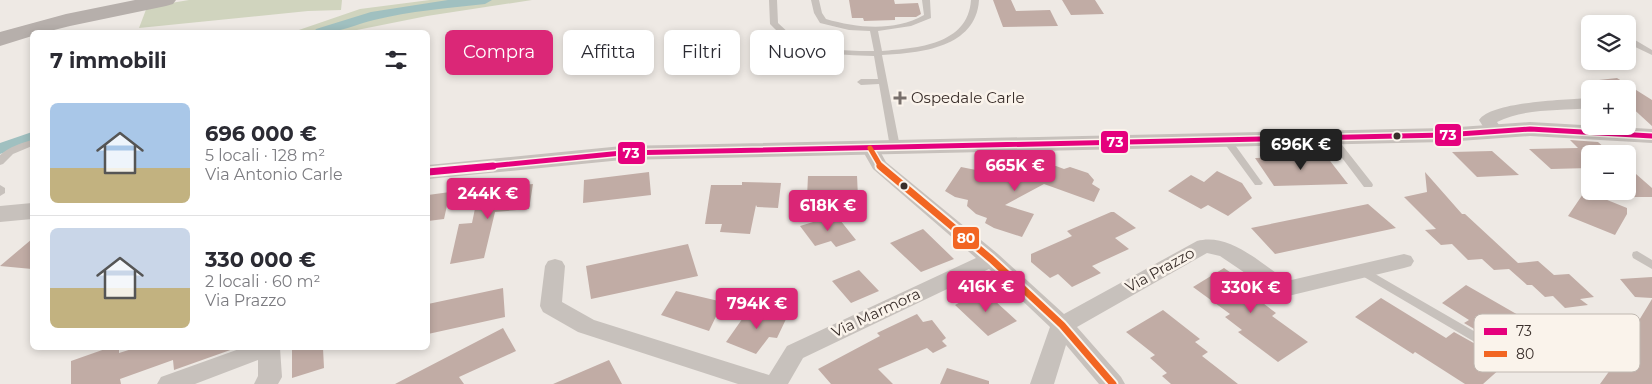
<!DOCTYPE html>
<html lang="it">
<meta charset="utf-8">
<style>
:root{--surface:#fff;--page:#f7f7f7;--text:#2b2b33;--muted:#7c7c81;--line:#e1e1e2;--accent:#db2777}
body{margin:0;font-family:Montserrat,sans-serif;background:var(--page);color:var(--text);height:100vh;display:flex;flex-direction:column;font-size:19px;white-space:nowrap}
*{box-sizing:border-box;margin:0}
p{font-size:16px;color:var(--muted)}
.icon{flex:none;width:28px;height:28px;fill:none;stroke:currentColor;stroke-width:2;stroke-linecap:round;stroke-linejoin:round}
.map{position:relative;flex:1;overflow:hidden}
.drawer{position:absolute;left:30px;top:30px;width:400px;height:320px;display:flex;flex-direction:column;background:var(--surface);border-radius:8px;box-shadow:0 2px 8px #0003}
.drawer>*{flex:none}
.hud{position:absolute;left:445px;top:30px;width:475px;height:45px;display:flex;gap:10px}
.tools{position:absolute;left:1581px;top:15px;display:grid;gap:10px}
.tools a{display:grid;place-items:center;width:55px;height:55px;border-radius:8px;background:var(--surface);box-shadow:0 2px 8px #0003;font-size:25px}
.price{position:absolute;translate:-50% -42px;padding:0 11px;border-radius:5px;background:var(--accent);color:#fff;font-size:16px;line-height:32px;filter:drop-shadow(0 1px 2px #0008)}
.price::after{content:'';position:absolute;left:50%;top:30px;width:15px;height:11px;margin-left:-8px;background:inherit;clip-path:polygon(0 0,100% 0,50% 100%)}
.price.active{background:#222;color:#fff}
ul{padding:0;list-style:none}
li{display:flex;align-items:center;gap:15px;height:125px;padding:0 20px}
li+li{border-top:1px solid var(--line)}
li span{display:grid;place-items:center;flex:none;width:140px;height:100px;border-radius:8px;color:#555}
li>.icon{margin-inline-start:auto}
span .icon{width:60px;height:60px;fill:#fffc;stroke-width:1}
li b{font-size:21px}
h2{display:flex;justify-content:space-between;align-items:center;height:60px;padding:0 20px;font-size:21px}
.pill{padding:0 18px;border-radius:8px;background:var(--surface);box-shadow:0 2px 8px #0003;font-size:18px;line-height:45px}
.pill.active{background:var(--accent);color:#fff}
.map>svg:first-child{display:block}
.green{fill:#d0d4be}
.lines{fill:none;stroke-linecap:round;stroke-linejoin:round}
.canal{fill:#a0c0c0;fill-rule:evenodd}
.building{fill:#c1aca5}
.service{fill:#c7c1bc;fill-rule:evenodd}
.minor{fill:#c7c1bc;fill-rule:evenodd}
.tertiary{fill:#c7c1bc;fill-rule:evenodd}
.primary{fill:#b6afab;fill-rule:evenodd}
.bus-1-far1-casing{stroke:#faf3eb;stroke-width:8}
.bus-1-casing{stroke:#faf3eb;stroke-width:11}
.bus-2-far1-casing{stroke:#faf3eb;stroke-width:8}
.bus-2-casing{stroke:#faf3eb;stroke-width:11}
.bus-1-far1{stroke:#e5007d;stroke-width:5}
.bus-1{stroke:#e5007d;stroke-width:7}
.bus-2-far1{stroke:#f26522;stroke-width:5}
.bus-2{stroke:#f26522;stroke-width:7}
.poi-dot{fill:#786f6b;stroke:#faf3eb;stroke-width:2}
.bus-dot{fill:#392e2a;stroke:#faf3eb;stroke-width:2}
.labels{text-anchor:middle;stroke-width:5;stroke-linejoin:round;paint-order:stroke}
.poi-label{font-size:15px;fill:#392e2a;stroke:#faf3eb;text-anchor:start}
.street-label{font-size:15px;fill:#392e2a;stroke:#faf3eb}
.key{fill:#faf3eb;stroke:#c0b8b1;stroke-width:1}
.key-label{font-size:14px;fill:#392e2a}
.line-badge{stroke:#faf3eb;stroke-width:2}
.badge-label{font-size:14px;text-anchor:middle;font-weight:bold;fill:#fff}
</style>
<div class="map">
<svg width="1652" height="384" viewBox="0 0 1652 384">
<rect width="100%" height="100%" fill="#eee9e4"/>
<path class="green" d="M189 0H342L341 10 308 11 139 28 147 7Z
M430 0H532L427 16 347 32H293L360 9Z"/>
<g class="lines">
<path class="canal" d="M448 0H492L485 4C448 8 410 11 374 20 353 25 335 35 314 32L316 29 371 12Z
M32 132V143L0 154V143Z"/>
</g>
<path class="building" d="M849 0H894L895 4 918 3 921 14 916 17H895V20L864 21 863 18H852Z
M993 0H1011L1016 11 1050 10 1058 26 1003 27Z
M1062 0H1095L1104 14 1071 15Z
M1617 78 1652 100V126L1628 104V89H1610L1599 80Z
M1570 140 1598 142 1612 154H1590V168L1551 169 1529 149 1578 148Z
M1492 151 1519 175 1477 177 1452 152Z
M1290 157H1327L1348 184 1274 186 1255 158Z
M990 166 1002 167 1017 172 1020 167H1031L1041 171 1044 166H1056L1064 169 1070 167 1088 173 1094 180 1092 184 1100 189 1094 202 1044 184 1005 205 1034 214 1022 237 994 228 985 223 987 218 976 214 967 206 968 200 955 197 945 191 961 167 986 172Z
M1628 167 1652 188V197H1635L1628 191Z
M1217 171 1242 183 1252 198 1228 216 1208 205 1201 209 1168 191 1191 175 1204 182Z
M649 172 651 195 583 203 584 180Z
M1425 172 1462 214H1465L1518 263 1538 261 1554 275 1569 274 1594 297 1580 299 1588 305 1565 308 1553 296 1545 297 1532 285H1527L1509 269 1494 270 1482 259 1468 260 1452 244 1441 245 1425 230 1436 229 1404 197 1427 192Z
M808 176H857L858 197H807Z
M742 182 781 183 778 208 757 207 756 205 750 234 720 232 722 224H705L711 185H742Z
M533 184 529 209 495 212 484 258 450 264 459 224 472 223 479 189Z
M1585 191 1627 208V214L1615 235 1568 216Z
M450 192 444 219 428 221V195Z
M1368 204 1396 228 1275 254 1251 228Z
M1111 212H1114L1136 228 1115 238 1129 249 1092 266 1101 273 1072 287 1058 274 1050 278 1031 262V254L1072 236 1067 231Z
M836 215 856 240 836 247 831 241 815 246 800 226Z
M923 229 954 259 921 272 890 243Z
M32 239V269L0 266Z
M688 244 698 276 591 299 586 266Z
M1224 268 1265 296 1259 300 1276 313 1272 316 1308 342 1278 362 1238 332 1242 330 1225 317 1230 314 1193 287Z
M859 270 879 291 851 303 832 281Z
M1652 277V298L1635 297 1620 279Z
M1466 285 1567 343 1543 365 1520 351 1483 384H1465L1415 352 1413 354 1355 317 1381 298 1446 338 1454 332 1495 355 1502 349 1500 344 1464 323 1469 320 1442 303Z
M503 288 505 317 428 334V304Z
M983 290 1017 321 988 336 955 305Z
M676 291 723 302 709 331 661 315Z
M1652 299V384H1600L1618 359 1616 358Z
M758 306 787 317 777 338 769 337 756 354 726 342 745 315 752 316Z
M1163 310 1200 339 1195 342 1208 352 1202 356 1238 384H1171L1162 376 1167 373 1150 358 1155 355 1126 332Z
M917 314 923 322 932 320 946 338 942 341 947 346 933 353 927 348 878 369 893 384H831L818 369 880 336 877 333Z
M503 328 516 351 459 377 464 384H395Z
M108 348H119V353L135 348H236L174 370 173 360 120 379 121 384H71V361Z
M292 348H323L324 368 292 378Z
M609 360 622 384H553Z
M947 368 989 381V384H940Z"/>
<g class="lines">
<path class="service" d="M769 0H777L778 23C784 28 789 34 796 38 819 51 849 51 874 51L870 31 849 30 820 23 814 13 811 0H819L822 13 826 19C857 28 894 32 924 15L922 0H930L931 18 911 26 878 31 882 51C917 48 968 45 971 0H979C976 48 920 53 882 55L900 147 895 150 890 147 879 84 861 85 857 82 861 79H878L874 56C837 55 797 54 770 24Z
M1629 40H1635L1652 50V55L1629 44Z
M1332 135 1335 136 1372 183 1373 185 1372 187H1364L1327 138Z
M1227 137 1230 138 1261 181 1263 183 1261 185H1255L1222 140Z
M32 140V146L13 154 3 164 0 165V155C9 147 21 143 32 140Z
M0 185 5 188V193L0 196Z
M1637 251 1652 260V269L1633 258 1632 255 1633 252Z
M1363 267 1498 345 1500 348 1498 351 1494 353 1490 351 1359 274 1357 271 1359 268Z"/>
<path class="minor" d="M1590 98V108C1559 111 1525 108 1497 122L1504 132 1501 136 1495 137 1489 136 1479 120C1492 101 1567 100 1590 98Z
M870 143 876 144 886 162 998 254 1064 314 1197 241C1229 232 1262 264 1287 281L1404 254 1411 256 1414 261 1411 266 1404 268 1284 297 1276 294 1220 256 1207 253 1077 327 1121 377 1125 384H1099L1066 345 1054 384H1030L1050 327 989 269 803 358 788 384H738L578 332 543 312 540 306 545 266 548 261 555 259 562 261 565 266 562 302 594 320 769 375 787 346 976 258 873 169 861 148 864 144Z
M242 348H280L282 377 278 384H254L258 376V360L195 384H157L161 377Z"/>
<path class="tertiary" d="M1530 122 1652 129V143L1530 136 1445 142 622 160 428 179V165L622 146 1445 128Z
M32 203V219L0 222V206Z"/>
<path class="primary" d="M135 0H176L173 4 166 6 70 26 46 32H32V36L0 46V32L66 14Z"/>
<defs>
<path id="bus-1-far1" d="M480 167 622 153 1445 135 1530 129 1652 136"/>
<path id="bus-1" d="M428 172 493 166"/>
<path id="bus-2-far1" d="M870 148 881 167"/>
<path id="bus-2" d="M880 166 991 259 1062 325 1113 384"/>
</defs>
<use href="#bus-1-far1" class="bus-1-far1-casing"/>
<use href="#bus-1" class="bus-1-casing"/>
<use href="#bus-2-far1" class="bus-2-far1-casing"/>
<use href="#bus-2" class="bus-2-casing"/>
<use href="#bus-1-far1" class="bus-1-far1"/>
<use href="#bus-1" class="bus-1"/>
<use href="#bus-2-far1" class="bus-2-far1"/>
<use href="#bus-2" class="bus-2"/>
</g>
<path class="poi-dot" d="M897.5 90.5h5v5h5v5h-5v5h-5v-5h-5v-5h5z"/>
<g class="bus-dot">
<circle cx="1397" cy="136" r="4.5"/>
<circle cx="904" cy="186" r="4.5"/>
</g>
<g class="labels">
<g class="poi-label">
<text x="911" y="103">Ospedale Carle</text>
</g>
<g class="street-label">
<text transform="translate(1160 270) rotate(-29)" y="5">Via Prazzo</text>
<text transform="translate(876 313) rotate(-25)" y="5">Via Marmora</text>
</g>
</g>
<rect x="1474" y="314" width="166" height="58" rx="8" class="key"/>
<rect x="1484" y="328" width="23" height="7" fill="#e5007d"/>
<rect x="1484" y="351" width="23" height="6" fill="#f26522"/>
<g class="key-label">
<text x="1516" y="336">73</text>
<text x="1516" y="359">80</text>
</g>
<g class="line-badge">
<rect x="1434" y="123" width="28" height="24" rx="5" fill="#e5007d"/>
<rect x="1100" y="130" width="29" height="24" rx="5" fill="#e5007d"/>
<rect x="617" y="141" width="29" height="24" rx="5" fill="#e5007d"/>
<rect x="952" y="226" width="28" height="24" rx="5" fill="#f26522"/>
</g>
<g class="badge-label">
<text x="1448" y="140">73</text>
<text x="1115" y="147">73</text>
<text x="631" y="158">73</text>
<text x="966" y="243">80</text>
</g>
</svg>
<div class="tools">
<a><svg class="icon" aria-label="layers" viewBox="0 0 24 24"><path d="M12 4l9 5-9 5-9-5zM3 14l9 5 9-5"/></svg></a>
<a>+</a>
<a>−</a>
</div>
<b class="price active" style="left:1301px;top:171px">696K €</b>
<b class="price" style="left:1015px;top:192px">665K €</b>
<b class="price" style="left:488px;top:220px">244K €</b>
<b class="price" style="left:828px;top:232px">618K €</b>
<b class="price" style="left:986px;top:313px">416K €</b>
<b class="price" style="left:1251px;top:314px">330K €</b>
<b class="price" style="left:757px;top:330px">794K €</b>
<div class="hud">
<a class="pill active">Compra</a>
<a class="pill">Affitta</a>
<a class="pill">Filtri</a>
<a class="pill">Nuovo</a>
</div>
<section class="drawer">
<h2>7 immobili<svg class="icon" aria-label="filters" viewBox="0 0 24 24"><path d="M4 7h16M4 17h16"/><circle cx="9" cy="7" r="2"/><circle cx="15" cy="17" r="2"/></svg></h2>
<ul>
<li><span style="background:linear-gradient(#a9c7e8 65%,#c2b280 0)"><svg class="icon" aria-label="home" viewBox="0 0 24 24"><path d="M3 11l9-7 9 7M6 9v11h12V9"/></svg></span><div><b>696 000 €</b><p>5 locali · 128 m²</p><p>Via Antonio Carle</p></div></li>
<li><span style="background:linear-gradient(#c9d6e8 60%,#c2b280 0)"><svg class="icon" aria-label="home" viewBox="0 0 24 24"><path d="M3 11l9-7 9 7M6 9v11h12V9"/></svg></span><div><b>330 000 €</b><p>2 locali · 60 m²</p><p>Via Prazzo</p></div></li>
</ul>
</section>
</div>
